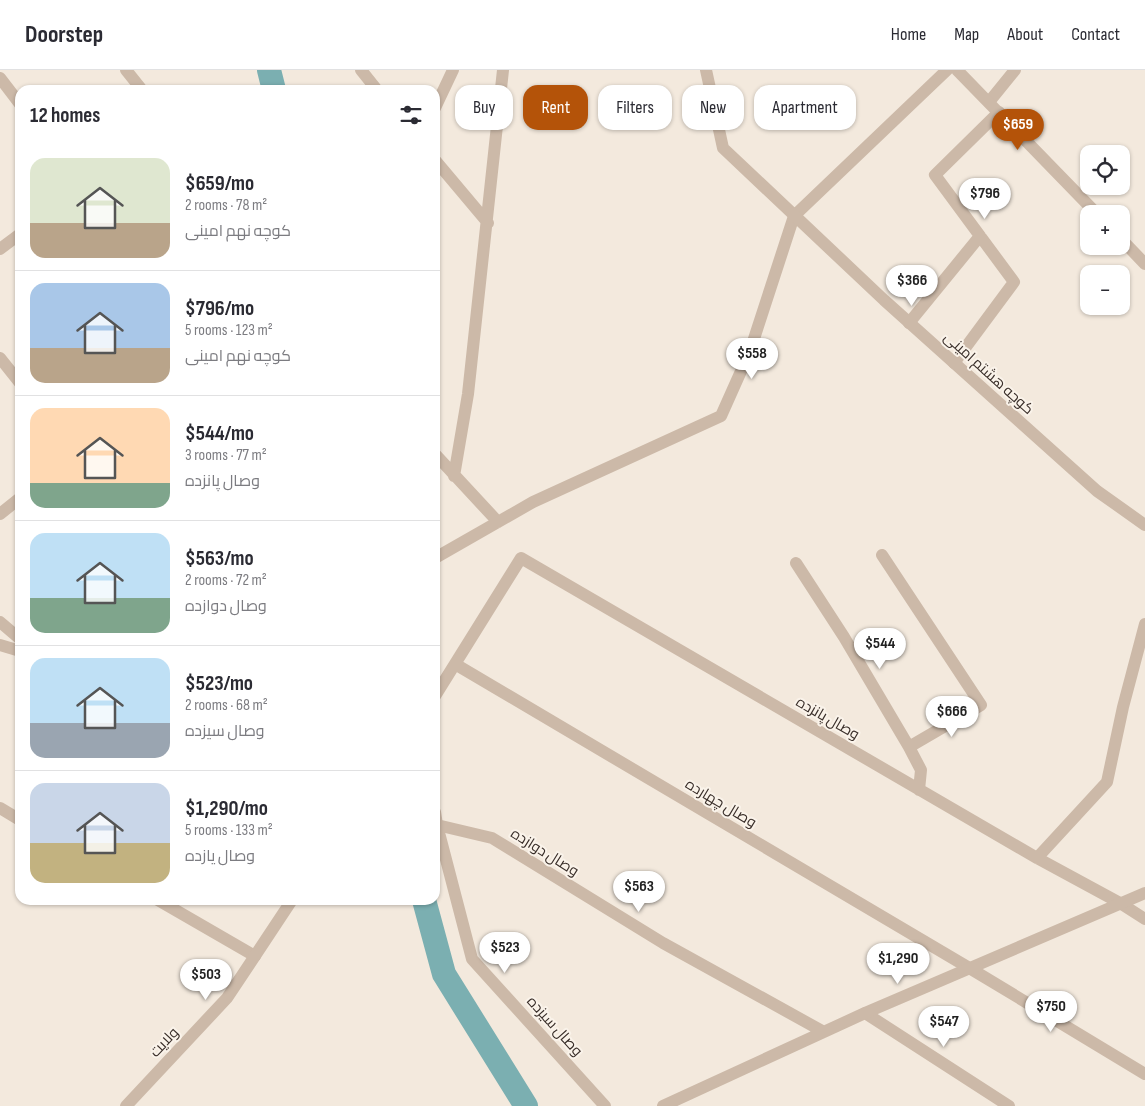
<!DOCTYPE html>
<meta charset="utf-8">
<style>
:root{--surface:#fff;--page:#f2f2f3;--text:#2b2b33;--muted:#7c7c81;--line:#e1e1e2;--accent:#b45309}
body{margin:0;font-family:"Sofia Sans Condensed",Cairo,sans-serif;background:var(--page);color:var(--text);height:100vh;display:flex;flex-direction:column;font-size:19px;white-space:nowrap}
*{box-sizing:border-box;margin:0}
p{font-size:16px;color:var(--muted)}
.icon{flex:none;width:28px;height:28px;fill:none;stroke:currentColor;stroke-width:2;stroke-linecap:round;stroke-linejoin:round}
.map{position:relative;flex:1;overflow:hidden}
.panel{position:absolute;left:15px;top:15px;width:425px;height:820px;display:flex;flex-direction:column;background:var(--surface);border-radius:15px;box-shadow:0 1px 4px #0004}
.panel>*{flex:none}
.banner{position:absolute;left:455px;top:15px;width:475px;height:45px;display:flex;gap:10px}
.controls{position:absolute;left:1080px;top:75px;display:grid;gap:10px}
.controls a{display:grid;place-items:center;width:50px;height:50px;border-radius:10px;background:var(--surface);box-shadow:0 1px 4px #0004;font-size:25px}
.price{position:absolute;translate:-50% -42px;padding:0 11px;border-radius:18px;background:#fff;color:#222;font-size:16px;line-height:32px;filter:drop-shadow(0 1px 2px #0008)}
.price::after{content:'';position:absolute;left:50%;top:30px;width:15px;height:11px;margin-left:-8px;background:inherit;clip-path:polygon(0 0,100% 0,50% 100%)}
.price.active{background:var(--accent);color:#fff}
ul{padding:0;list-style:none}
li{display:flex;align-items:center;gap:15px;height:125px;padding:0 15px}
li+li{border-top:1px solid var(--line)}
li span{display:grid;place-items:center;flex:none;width:140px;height:100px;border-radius:15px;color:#555}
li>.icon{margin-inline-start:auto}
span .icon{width:60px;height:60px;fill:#fffc;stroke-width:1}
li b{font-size:21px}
h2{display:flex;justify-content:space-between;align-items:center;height:60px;padding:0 15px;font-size:21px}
.chip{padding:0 18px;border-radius:15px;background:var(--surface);box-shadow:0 1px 4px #0004;font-size:18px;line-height:45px}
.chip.active{background:var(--accent);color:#fff}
header{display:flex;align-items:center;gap:30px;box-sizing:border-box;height:70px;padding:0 25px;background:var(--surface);border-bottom:1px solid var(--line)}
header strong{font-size:24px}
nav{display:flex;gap:28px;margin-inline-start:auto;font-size:18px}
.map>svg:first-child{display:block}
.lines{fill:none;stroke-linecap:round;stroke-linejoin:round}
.canal{stroke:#7bafb1;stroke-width:24}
.minor{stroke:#ccb9a8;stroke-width:12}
.tertiary{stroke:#ccb9a8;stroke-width:12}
.labels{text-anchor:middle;stroke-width:4;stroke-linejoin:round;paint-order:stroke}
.street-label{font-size:15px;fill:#392e29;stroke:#faf3ea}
</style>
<header>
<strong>Doorstep</strong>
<nav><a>Home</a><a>Map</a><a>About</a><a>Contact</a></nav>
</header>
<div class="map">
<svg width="1145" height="1036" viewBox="0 0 1145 1036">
<rect width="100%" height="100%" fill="#f3e9dd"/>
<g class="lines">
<path class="canal" d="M269 0 274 20
M424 830 444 904 526 1036"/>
<path class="minor" d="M126 0 142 20
M361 0 377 20
M0 8 20 34
M989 32 1015 0
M435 90 488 153
M0 179 20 164
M909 253 980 166
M0 288 20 313
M954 293 1014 212 935 105 999 42
M435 384 498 452
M454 406 468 324 503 0
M0 444 20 428
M882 485 981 635 909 677
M435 488 533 432 721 346 750 281 794 146 947 0
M796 493 844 567 909 677 921 700 919 720
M0 575 20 581
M455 594 971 899 1145 1004
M435 626 521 488 1037 788 1120 833 1145 849
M0 738 20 750
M435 756 437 755 472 889 605 1036
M1037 788 1107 712 1123 637 1145 554
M158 830 255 886
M865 943 1009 1036"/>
<path class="tertiary" d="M706 0 723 78 884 230 1097 421 1145 455
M957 0 1097 144
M435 38 453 0
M1121 169 1145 194
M0 552 20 569
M435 742 437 755 492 768 663 873 824 962
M126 1036 227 928 292 830
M663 1036 865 943 1145 823"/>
</g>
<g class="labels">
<g class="street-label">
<text transform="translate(989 303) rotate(42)" y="5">کوچه هشتم امینی</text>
<text transform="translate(828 648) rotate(30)" y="5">وصال پانزده</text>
<text transform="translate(721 733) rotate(31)" y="5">وصال چهارده</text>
<text transform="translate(545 782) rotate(32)" y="5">وصال دوازده</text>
<text transform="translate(555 956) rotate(48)" y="5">وصال سیزده</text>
<text transform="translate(164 972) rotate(-47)" y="5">ولایت</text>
</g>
</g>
</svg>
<div class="controls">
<a><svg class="icon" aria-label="locate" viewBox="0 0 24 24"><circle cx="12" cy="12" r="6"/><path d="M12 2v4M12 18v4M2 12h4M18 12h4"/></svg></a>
<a>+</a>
<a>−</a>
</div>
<b class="price active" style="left:1018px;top:81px">$659</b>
<b class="price" style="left:985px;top:150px">$796</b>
<b class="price" style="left:912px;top:237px">$366</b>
<b class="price" style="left:752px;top:310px">$558</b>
<b class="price" style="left:880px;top:600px">$544</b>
<b class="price" style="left:952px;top:668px">$666</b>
<b class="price" style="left:639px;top:843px">$563</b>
<b class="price" style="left:505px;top:904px">$523</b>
<b class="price" style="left:898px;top:915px">$1,290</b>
<b class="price" style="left:206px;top:931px">$503</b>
<b class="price" style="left:1051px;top:963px">$750</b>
<b class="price" style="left:944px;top:978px">$547</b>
<div class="banner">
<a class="chip">Buy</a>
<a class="chip active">Rent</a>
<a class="chip">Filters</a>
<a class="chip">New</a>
<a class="chip">Apartment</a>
</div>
<section class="panel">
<h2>12 homes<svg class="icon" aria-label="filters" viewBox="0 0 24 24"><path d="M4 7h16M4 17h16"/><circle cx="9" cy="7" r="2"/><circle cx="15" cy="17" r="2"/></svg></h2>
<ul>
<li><span style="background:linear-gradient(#dfe7d0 65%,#b9a48a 0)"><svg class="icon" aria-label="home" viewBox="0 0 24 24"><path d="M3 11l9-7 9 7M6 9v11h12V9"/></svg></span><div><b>$659/mo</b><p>2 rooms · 78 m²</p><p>کوچه نهم امینی</p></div></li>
<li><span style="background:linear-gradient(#a9c7e8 65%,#b9a48a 0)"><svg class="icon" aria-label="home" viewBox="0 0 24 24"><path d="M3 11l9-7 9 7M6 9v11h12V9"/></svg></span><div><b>$796/mo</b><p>5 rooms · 123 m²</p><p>کوچه نهم امینی</p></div></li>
<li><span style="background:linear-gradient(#ffd9b3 75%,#7fa58c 0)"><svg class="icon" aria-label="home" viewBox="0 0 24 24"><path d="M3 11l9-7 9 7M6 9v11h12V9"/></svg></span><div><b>$544/mo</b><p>3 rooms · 77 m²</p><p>وصال پانزده</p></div></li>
<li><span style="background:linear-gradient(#bfe0f5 65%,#7fa58c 0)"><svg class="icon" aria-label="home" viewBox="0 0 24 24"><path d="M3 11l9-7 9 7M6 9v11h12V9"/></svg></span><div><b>$563/mo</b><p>2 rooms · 72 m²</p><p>وصال دوازده</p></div></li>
<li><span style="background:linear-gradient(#bfe0f5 65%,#9aa5b1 0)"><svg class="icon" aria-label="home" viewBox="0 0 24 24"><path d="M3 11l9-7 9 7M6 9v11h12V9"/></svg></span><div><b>$523/mo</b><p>2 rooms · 68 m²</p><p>وصال سیزده</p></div></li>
<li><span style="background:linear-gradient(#c9d6e8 60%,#c2b280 0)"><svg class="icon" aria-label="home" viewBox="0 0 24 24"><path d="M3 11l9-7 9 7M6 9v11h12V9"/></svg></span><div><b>$1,290/mo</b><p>5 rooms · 133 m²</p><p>وصال یازده</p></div></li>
</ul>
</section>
</div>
